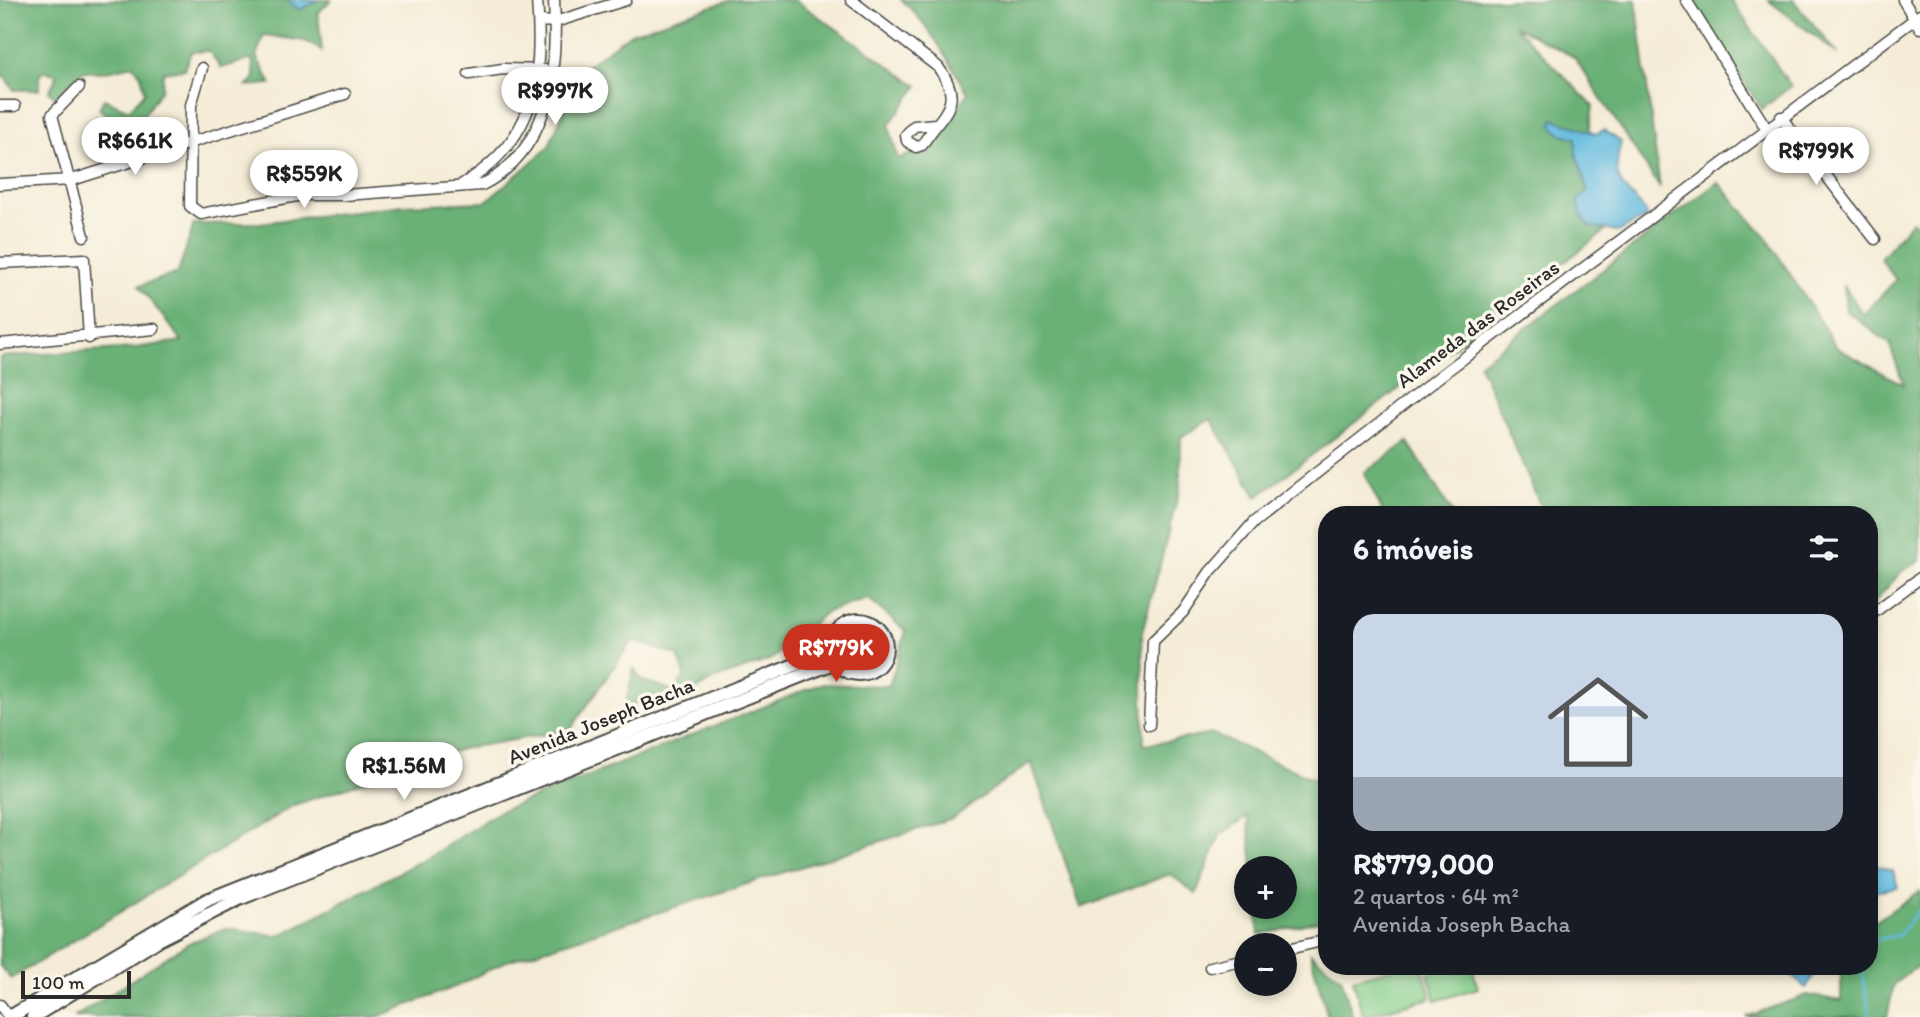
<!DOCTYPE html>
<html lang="pt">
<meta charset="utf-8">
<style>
:root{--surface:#171b24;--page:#242831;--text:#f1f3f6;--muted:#9ea1a6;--accent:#c8321e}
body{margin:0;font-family:Itim,sans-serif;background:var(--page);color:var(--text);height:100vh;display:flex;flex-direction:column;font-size:26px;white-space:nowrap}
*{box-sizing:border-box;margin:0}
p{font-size:23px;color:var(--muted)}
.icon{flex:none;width:38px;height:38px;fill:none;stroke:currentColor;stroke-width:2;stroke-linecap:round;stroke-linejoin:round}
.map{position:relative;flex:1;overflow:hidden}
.sheet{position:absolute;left:1318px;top:506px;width:560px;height:469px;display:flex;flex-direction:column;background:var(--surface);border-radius:28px;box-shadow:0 4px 10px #0003}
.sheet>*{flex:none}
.controls{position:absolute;left:1234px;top:856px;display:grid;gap:14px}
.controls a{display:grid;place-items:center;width:63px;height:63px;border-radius:50%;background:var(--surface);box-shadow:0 4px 10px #0003;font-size:35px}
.scale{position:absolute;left:21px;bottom:18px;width:110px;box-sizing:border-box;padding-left:7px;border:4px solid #2b2b2b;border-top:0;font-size:19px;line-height:24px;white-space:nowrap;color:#2b2b2b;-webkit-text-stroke:5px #fbf7ec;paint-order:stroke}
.price{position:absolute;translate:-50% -60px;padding:0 16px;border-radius:24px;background:#fff;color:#222;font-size:23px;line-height:46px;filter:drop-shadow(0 2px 4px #0008)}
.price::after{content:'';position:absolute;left:50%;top:42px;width:21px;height:16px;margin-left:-10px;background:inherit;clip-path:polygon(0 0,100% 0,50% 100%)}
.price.active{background:var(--accent);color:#fff}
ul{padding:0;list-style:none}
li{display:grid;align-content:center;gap:14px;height:371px;padding:0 35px}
li span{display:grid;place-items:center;height:217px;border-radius:21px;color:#555}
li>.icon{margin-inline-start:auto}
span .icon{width:126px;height:126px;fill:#fffc;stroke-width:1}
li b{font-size:30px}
h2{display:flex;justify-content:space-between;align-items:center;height:84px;padding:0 35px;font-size:30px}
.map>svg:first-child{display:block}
.green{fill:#84ce8b;stroke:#587c5b;stroke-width:2}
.forest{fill:#6bb177;stroke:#4b6e51;stroke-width:2}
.water{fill:#63bbe0;stroke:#477386;stroke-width:2}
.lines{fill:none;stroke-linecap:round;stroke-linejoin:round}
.stream{stroke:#63bbe0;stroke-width:2.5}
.minor-casing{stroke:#494845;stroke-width:13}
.major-casing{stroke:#494845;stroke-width:16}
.minor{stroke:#fff;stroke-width:10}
.major{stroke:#fff;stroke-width:12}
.labels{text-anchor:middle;stroke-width:7;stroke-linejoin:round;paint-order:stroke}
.street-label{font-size:21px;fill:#2b2b2b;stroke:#fbf7ec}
</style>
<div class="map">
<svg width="1920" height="1017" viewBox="0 0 1920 1017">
<rect width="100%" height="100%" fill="#fbf7ec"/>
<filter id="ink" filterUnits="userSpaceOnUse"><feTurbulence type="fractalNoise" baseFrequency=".0143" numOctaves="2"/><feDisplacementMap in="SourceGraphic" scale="14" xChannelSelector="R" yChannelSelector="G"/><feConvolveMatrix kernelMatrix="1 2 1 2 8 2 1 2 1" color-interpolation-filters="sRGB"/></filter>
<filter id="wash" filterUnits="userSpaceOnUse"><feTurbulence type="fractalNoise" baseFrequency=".00686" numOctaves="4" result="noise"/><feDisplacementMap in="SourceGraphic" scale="28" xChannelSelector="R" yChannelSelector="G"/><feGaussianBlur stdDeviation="1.57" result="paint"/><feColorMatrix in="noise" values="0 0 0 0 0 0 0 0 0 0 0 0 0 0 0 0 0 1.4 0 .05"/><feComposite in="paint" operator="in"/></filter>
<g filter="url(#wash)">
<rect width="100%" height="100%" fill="#f4ecd6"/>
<path class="green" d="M1401 966H1422L1431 998 1363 1016 1353 979Z
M1452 966H1472L1478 988 1436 1001 1428 974Z"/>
<path class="forest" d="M0 0H331L318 13 322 51 305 41 264 35 256 56 271 84 247 86 255 78 252 59 221 68 209 51 191 52 184 69 163 72 162 88 138 124 120 129 99 108 104 99 129 110 145 92 141 75 133 65 103 72 83 71 56 98 49 91 58 75 44 71 39 76V90H14L0 71Z
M731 0H795L918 86 889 125 898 159 933 146 968 93C948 61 930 24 901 0H1636L1660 188 1574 57 1514 25 1593 106 1586 158 1613 225 1257 497 1211 419 1181 437 1180 488 1142 633 1144 745 1213 734 1316 780 1326 770V919L1259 935 1256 907 1284 906V868H1253L1248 816 1220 835 1196 894 1170 874 1081 908 1031 762 953 818 504 962 457 986 377 1017H75L187 944 226 928 279 936 432 855 500 811 821 684 889 686 906 631 868 599 826 612 772 659 715 679 673 704 626 703 634 668 641 680 675 691 685 675 678 655 632 641 570 730 461 749 294 805 11 979 0 966V357L135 348 182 341 139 286 178 273 194 224 260 223 404 205 485 202 548 148 581 70 631 33Z
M1692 0H1731L1791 86 1762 109Z
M1768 0H1793L1838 54Z
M1718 182 1767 238 1837 348 1904 385 1889 343 1846 311 1844 285 1863 315 1896 280 1880 258 1912 221 1920 227V561L1901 572 1869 608V514H1648L1643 508 1636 514H1544L1479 364Z
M1408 442 1453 514H1384L1364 473Z
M1920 891V964L1894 984 1887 1017H1746L1807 995 1841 1001V966H1869V926Z
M1310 953 1341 977 1353 1017H1328Z"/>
<path class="water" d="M286 0H319L300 10Z
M1554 119 1596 134 1604 130 1621 142C1610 183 1622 184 1646 212V217L1618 232 1589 226 1581 214 1578 201 1588 190 1576 153V138L1559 133 1552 125Z
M1878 866 1893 871 1898 887 1869 892V873Z
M1779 966H1819L1806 988Z"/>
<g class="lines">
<path class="stream" d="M1869 941 1899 935 1920 909
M1861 966 1870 1017"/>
</g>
</g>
<g filter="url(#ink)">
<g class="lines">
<defs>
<path id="minor" d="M851 0 938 67C966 104 942 113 922 145L916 147 907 141 906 135 914 126 935 124
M1686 0 1766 128
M1903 0 1920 28
M539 21 555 22 626 0
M202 68 191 105 190 206 201 214 302 195H345L482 185C551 150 558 68 554 0
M469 74 503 69 545 70
M79 87 52 115 84 236
M0 106H15
M1781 117 1875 239
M0 184 72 180 345 94
M461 185C536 141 543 79 537 0
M0 263 84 259 89 338
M0 344 154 329
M1869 616 1920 578
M1149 725 1153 641 1183 612 1210 572 1254 522 1444 373 1920 15
M1284 950 1326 940
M1210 967 1246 959
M0 1005 9 1017"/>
<path id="major" d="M832 647a27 27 0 1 1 54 0a27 27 0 1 1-54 0Z
M10 1017 207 900 832 650
M33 1017 160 939 239 899 836 662"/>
</defs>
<use href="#minor" class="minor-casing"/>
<use href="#major" class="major-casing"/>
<use href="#minor" class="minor"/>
<use href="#major" class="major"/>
</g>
</g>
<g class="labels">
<g class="street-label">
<text transform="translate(1478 324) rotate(-37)" y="7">Alameda das Roseiras</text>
<text transform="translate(601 721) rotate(-22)" y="7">Avenida Joseph Bacha</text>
</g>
</g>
</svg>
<div class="controls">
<a>+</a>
<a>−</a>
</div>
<div class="scale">100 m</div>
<b class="price" style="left:555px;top:127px">R$997K</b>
<b class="price" style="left:135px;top:177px">R$661K</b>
<b class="price" style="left:1816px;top:187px">R$799K</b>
<b class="price" style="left:304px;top:210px">R$559K</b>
<b class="price active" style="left:836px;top:684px">R$779K</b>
<b class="price" style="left:404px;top:802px">R$1.56M</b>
<section class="sheet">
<h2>6 imóveis<svg class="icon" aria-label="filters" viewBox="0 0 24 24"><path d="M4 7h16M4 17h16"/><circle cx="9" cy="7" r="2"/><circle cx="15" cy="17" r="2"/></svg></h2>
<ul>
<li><span style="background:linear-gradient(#c9d6e8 75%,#9aa5b1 0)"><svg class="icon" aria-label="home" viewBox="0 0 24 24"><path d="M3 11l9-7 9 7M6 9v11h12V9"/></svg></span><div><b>R$779,000</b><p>2 quartos · 64 m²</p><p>Avenida Joseph Bacha</p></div></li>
</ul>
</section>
</div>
